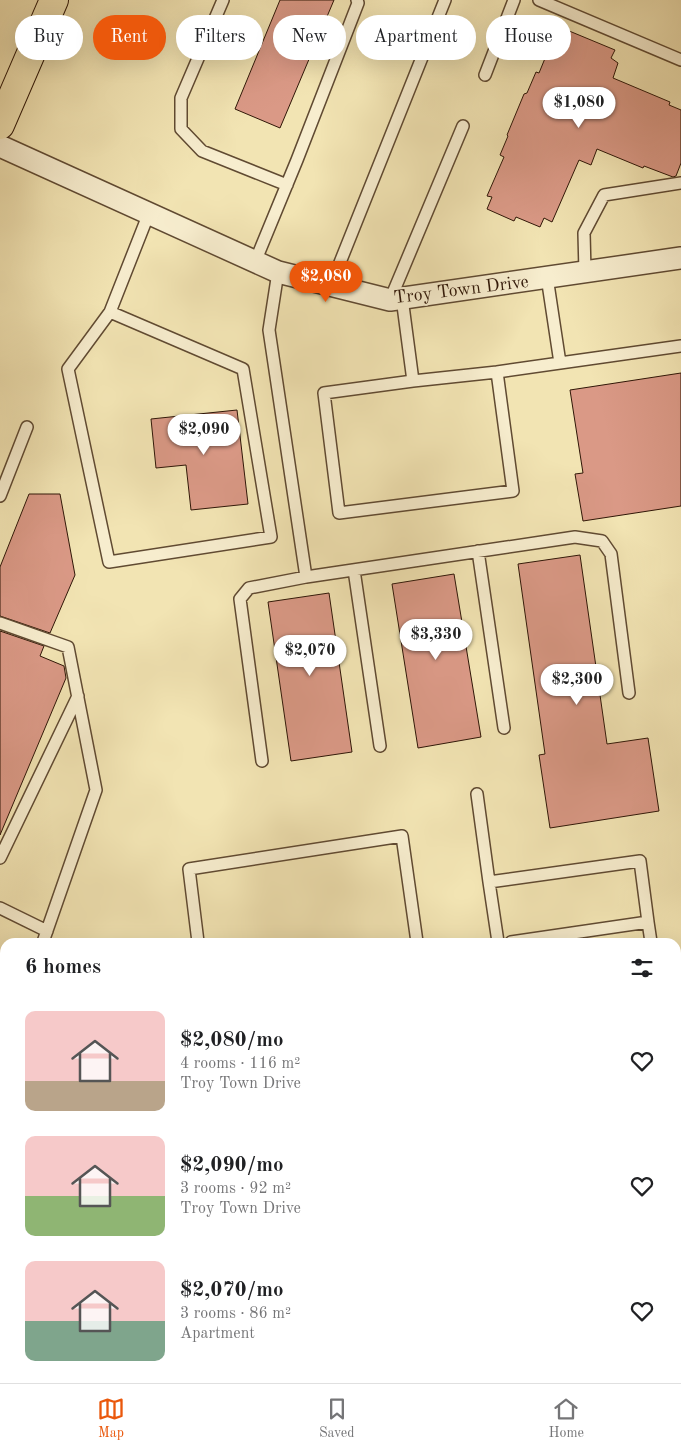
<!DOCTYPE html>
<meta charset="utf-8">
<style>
:root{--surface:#fff;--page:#f2f2f2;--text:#202124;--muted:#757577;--line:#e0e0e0;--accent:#ea580c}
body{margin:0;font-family:"Old Standard TT",serif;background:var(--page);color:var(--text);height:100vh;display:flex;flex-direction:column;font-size:19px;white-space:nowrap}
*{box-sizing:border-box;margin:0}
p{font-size:16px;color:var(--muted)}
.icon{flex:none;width:28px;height:28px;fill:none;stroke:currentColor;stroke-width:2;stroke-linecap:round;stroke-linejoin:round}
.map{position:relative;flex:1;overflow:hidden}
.drawer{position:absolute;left:0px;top:938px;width:681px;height:446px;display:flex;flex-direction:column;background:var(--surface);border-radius:15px 15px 0 0;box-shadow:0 5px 20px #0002}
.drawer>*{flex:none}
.guide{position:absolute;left:15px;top:15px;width:651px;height:45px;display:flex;gap:10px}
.price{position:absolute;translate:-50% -42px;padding:0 11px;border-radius:18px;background:#fff;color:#222;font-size:16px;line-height:32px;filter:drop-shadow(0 1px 2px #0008)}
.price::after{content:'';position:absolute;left:50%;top:30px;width:15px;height:11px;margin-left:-8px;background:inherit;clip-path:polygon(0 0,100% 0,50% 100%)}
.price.current{background:var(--accent);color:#fff}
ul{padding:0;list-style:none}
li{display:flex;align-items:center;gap:15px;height:125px;padding:0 25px}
li span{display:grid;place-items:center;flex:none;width:140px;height:100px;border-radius:10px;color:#555}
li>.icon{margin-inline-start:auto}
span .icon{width:60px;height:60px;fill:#fffc;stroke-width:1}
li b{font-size:21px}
h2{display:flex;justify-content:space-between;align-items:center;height:60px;padding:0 25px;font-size:21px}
.tag{padding:0 18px;border-radius:22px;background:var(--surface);box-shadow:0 5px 20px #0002;font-size:18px;line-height:45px}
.tag.current{background:var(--accent);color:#fff}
.tabs{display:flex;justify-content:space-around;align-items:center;height:70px;border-top:1px solid var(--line);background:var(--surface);font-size:14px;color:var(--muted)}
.tabs a{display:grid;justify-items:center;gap:2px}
.tabs .current{color:var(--accent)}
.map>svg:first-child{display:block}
.building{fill:#da9986;stroke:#2f1607}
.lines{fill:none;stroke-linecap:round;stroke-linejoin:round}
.lane-casing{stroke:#604a32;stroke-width:14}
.street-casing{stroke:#604a32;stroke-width:24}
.primary-casing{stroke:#2f1607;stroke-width:30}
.lane{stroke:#f7edce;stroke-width:11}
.street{stroke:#f7edce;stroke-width:21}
.primary{stroke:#f2e4b3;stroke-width:28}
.labels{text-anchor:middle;stroke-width:4;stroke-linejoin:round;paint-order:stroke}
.street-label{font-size:18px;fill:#2f1607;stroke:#f7edce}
</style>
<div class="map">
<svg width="681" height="1383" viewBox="0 0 681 1383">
<rect width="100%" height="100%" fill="#f2e4b3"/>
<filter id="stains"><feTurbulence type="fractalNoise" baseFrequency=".004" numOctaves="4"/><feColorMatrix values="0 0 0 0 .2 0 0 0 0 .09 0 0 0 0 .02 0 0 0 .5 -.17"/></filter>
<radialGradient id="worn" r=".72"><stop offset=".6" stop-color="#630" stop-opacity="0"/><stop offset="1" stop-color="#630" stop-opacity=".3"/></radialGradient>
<path class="building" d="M280 0H334L280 128 235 109Z
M562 28 615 50 611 58 618 63 613 78 670 102 669 105 681 110V163L676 176 673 177 644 166 643 168 597 149 591 165 579 160 552 222 544 218 540 227 516 217 514 221 487 209 492 197 487 196 504 157 500 155 508 136 507 135 524 94 527 93 536 72 539 73 555 34 560 36Z
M681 373V506L583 521 575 474 583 473 570 390Z
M237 410 248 504 191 510 186 465 156 468 151 419Z
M29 494H60L75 575 50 633 0 616V567Z
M580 555 607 744 648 738 659 811 550 828 539 755 545 754 518 564Z
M454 574 481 737 418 748 392 584Z
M329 593 352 752 291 761 268 602Z
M0 631 44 646 40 656 64 666 66 678 0 835Z"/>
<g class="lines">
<defs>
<path id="lane" d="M223 0 181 98V129L202 151 287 185
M539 0 681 60
M485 75 514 0
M255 262 297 160 358 3 357 0
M585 272 584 233 604 195 681 183
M331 285 445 0
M402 298 413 381 497 372
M390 300 463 126
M110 312 243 369 271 537 109 562 68 369 110 312 149 213
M560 363 681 346
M413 381 324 393 339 513 513 491 497 372 560 363 547 277
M0 496 27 427
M478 551 504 728
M354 570 380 746
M306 577 575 537 602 541 611 554 629 693
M0 623 68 647 96 790 43 942
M262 761 240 599 249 588 306 577 269 330 278 272
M477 794 489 882 640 861 648 922
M0 858 78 696
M489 882 498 942
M0 908 47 931
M198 942 189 869 402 836 417 942
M511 942 648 922 651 942
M0 963 5 962
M5 1085 1 1098 5 1134
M676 1126 681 1162
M676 1294 681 1293
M676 1366 681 1365
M200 1379V1383
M343 1383 345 1379
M477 1383 479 1379"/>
<path id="street" d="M0 146 278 272 390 300 681 258
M676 1203 681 1202
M0 1304 5 1303"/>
<path id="primary" d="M0 125 54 0"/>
</defs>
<use href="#lane" class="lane-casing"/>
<use href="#street" class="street-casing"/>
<use href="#primary" class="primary-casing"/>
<use href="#lane" class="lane"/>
<use href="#street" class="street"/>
<use href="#primary" class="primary"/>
</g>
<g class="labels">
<g class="street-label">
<text transform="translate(461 289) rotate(-7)" y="6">Troy Town Drive</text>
</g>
</g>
<rect width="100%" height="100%" filter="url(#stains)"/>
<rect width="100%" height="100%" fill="url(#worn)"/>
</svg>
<b class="price" style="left:579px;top:129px">$1,080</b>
<b class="price current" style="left:326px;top:303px">$2,080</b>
<b class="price" style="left:204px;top:456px">$2,090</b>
<b class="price" style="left:436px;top:661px">$3,330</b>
<b class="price" style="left:310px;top:677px">$2,070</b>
<b class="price" style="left:577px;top:706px">$2,300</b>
<div class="guide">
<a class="tag">Buy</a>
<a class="tag current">Rent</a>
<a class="tag">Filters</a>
<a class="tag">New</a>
<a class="tag">Apartment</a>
<a class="tag">House</a>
</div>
<section class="drawer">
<h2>6 homes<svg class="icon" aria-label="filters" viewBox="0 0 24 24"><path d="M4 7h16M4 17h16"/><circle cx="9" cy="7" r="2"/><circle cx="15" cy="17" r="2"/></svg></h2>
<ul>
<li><span style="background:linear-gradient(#f6c9c9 70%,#b9a48a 0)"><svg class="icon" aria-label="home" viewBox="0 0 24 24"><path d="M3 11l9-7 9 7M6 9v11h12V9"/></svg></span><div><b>$2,080/mo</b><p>4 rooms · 116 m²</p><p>Troy Town Drive</p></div><svg class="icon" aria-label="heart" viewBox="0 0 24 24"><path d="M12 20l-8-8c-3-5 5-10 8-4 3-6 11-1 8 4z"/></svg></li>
<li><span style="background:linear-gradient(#f6c9c9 60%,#8fb573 0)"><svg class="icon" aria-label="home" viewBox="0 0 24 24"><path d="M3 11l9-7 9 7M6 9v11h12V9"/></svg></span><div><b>$2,090/mo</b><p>3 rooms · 92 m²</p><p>Troy Town Drive</p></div><svg class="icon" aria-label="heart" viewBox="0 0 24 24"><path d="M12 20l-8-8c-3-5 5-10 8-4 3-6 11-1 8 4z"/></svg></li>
<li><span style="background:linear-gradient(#f6c9c9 60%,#7fa58c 0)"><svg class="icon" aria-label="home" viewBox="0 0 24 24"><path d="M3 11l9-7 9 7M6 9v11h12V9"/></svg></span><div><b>$2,070/mo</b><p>3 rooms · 86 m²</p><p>Apartment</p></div><svg class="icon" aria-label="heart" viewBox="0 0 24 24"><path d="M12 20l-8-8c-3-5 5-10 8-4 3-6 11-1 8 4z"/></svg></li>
</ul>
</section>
</div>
<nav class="tabs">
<a class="current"><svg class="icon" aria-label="map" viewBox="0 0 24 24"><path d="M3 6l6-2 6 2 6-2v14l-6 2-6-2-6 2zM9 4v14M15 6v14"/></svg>Map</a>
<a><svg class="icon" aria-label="saved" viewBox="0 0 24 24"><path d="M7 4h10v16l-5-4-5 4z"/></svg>Saved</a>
<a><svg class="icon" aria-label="home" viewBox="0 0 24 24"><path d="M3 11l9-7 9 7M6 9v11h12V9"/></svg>Home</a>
</nav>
